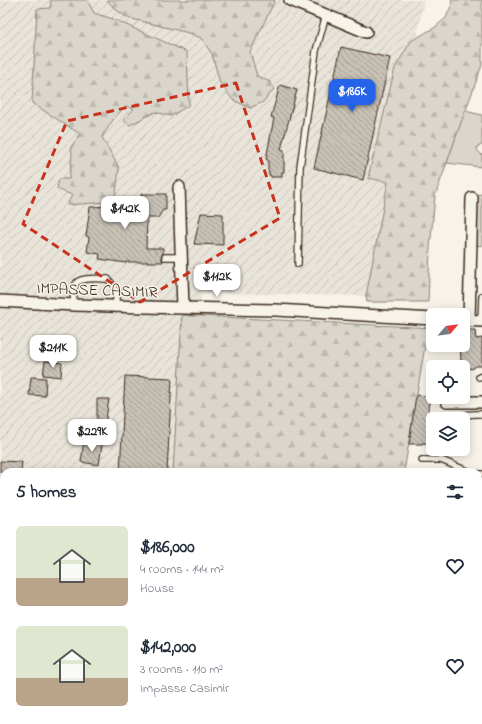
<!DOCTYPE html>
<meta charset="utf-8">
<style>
:root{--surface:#fff;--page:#f2f2f3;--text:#1f2937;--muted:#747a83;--accent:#2563eb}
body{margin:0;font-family:"Indie Flower",sans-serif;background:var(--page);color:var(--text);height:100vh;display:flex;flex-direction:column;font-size:15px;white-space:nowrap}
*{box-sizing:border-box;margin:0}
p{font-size:13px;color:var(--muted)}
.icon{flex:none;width:22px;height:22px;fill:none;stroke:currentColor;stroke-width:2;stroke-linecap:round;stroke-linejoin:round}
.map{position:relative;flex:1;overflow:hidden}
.sheet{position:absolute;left:0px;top:468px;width:482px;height:256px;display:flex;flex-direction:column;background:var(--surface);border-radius:12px 12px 0 0;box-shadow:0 2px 10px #0003}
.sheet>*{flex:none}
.needle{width:26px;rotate:61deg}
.fabs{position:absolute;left:426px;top:308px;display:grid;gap:8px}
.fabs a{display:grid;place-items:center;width:44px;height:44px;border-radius:6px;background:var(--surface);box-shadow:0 2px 10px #0003;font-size:20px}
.price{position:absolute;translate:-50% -34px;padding:0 9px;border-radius:8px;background:#fff;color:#222;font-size:13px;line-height:26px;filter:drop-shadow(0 1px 2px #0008)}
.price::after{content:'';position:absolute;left:50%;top:24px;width:12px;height:9px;margin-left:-6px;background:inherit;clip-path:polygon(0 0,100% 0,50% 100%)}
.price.active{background:var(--accent);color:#fff}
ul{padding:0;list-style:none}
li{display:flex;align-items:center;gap:12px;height:100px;padding:0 16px}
li span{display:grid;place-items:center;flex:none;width:112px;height:80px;border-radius:6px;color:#555}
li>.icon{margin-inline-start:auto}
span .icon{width:48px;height:48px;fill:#fffc;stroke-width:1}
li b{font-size:17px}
h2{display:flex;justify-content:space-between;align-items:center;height:48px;padding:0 16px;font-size:17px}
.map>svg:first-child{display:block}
.industrial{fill:url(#industrial-furrows)}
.grass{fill:url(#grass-tufts);stroke:#8b8074}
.forest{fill:url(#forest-firs);stroke:#8b8074}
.green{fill:#dbd6cb;stroke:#8b8074}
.building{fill:url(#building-back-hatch);stroke:#3b2a1e}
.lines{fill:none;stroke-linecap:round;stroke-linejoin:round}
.lane-casing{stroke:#3b2a1e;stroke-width:8}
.street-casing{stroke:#3b2a1e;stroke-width:14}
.lane{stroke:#f7f3e8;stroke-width:5.5}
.street{stroke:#f7f3e8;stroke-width:11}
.marked{fill:none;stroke:#c8321e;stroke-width:3;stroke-dasharray:8 5;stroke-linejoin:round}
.labels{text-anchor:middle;stroke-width:3;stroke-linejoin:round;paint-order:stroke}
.street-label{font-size:16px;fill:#3b2a1e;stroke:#f7f3e8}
</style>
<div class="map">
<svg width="482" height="724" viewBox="0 0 482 724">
<defs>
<pattern id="industrial-furrows" width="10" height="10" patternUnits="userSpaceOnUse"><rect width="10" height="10" fill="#e9e4d9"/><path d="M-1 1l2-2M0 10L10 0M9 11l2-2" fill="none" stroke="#c9c4ba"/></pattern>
<pattern id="grass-tufts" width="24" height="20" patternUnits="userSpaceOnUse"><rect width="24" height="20" fill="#dbd6cb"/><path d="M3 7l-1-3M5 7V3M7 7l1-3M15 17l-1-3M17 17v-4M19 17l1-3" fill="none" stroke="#bdb8ae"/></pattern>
<pattern id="forest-firs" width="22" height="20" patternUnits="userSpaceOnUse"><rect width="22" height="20" fill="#dbd6cb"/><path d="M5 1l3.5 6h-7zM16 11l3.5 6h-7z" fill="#bdb8ae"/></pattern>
<pattern id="building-back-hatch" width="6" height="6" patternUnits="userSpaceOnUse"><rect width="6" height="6" fill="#c8c1b6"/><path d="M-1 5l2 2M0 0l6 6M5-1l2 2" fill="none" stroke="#a49d93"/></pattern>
</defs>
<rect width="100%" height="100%" fill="#f7f3e8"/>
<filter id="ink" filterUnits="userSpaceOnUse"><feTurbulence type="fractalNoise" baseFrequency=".025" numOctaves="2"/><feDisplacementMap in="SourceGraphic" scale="8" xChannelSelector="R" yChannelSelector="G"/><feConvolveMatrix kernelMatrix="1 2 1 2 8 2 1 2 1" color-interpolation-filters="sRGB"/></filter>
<g filter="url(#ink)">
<path class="industrial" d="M0 0H424L366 296 202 293 193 334 183 472H4V720H376L375 724H0Z"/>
<path class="grass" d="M482 194V246L473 245 476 195Z"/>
<path class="forest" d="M51 0H87L94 13 113 19 187 52 189 105 171 116 155 112 130 125 123 120 134 109 126 106 115 117 102 137 119 168 116 193 108 202 67 205 72 195 57 189 59 179H69L72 154 71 147 80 134 32 103 37 9 50 8Z
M107 0H275L250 52 257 76 270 82 274 89 263 102 250 108 233 100 220 83 212 54 201 38 189 33 128 18 115 9Z
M451 0H482V65L435 196 430 248 428 302H367L366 296 388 182 368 178 395 68 411 41 434 28 446 18 452 4Z
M182 315 433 328V339L425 346 404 472H173Z"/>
<path class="green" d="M465 111 482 115V145L477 147V150L482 155V167L447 163Z
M4 636V664L0 667V637Z"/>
<path class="building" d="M341 47 390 58 363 180 314 168Z
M280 85 297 90 281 149 284 150V172H282V177H271V176L269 175V171H268V160L266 159 274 118 271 117Z
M141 194H166V210H163L158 218H147L146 248H163V253L161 257 163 262H126V263L99 259 100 254 87 252 89 237 86 236 90 207 135 205V199H141Z
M201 213 223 214V245L194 244Z
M463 330H475L476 339 482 338V366H476L474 368 470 369 461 361 460 345H463Z
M45 361 62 363 61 377 43 375Z
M125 376 172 378 167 472H120Z
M31 377 46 378 45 396 29 395Z
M416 395 430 396 429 414H433V444L422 443V444H409Z
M97 399H109L104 432H97Z
M84 441 102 444 99 465 81 462Z
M0 461 22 462 21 472H0Z"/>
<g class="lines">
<defs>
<path id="lane" d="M165 257H182
M298 264 300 167 316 51 326 15
M74 305C74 299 72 290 75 285 79 276 99 279 108 279L116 289V306
M481 321 482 296
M479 377 482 376
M458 419C464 413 474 414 482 414
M422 460H441L470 472
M478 474H482
M478 498H482
M478 527H482
M478 589H482
M47 720V724
M287 724V720"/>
<path id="street" d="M290 0 366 32
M179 187 183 308
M0 301 74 305 183 308 276 310 433 319
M463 320 482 321
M469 321 472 198
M447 402H482
M478 572 482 558
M102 720 103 724
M368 724 369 720"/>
</defs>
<use href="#lane" class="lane-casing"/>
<use href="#street" class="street-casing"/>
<use href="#lane" class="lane"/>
<use href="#street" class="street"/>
</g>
</g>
<path class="marked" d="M236 83 280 218 140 302 23 224 67 121Z"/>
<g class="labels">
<g class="street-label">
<text transform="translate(97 289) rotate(2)" y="6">IMPASSE CASIMIR</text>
</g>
</g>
</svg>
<div class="fabs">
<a><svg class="needle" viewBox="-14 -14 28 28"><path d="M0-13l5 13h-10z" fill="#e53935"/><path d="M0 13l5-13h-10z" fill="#747a83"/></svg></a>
<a><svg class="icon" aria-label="locate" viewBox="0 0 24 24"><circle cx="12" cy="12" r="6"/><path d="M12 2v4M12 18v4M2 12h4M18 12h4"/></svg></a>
<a><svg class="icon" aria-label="layers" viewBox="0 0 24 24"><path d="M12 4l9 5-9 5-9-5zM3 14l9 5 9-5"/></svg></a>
</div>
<b class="price active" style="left:352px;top:113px">$186K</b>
<b class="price" style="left:125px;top:230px">$142K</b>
<b class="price" style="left:217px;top:298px">$112K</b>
<b class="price" style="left:53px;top:369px">$211K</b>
<b class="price" style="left:92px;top:453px">$229K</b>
<section class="sheet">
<h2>5 homes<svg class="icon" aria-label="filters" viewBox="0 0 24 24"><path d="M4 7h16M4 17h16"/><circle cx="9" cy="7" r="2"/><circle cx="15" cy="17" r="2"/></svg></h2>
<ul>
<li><span style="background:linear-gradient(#dfe7d0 65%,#b9a48a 0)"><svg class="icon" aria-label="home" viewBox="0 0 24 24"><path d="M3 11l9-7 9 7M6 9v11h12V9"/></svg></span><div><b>$186,000</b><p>4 rooms · 144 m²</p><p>House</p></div><svg class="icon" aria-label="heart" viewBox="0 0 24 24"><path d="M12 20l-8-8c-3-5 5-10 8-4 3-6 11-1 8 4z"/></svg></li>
<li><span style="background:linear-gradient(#dfe7d0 65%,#b9a48a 0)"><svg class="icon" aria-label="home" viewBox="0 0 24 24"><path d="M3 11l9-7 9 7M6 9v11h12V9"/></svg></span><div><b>$142,000</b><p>3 rooms · 110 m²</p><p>Impasse Casimir</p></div><svg class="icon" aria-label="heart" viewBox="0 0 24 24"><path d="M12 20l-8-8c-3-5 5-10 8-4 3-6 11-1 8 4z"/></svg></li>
</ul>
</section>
</div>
